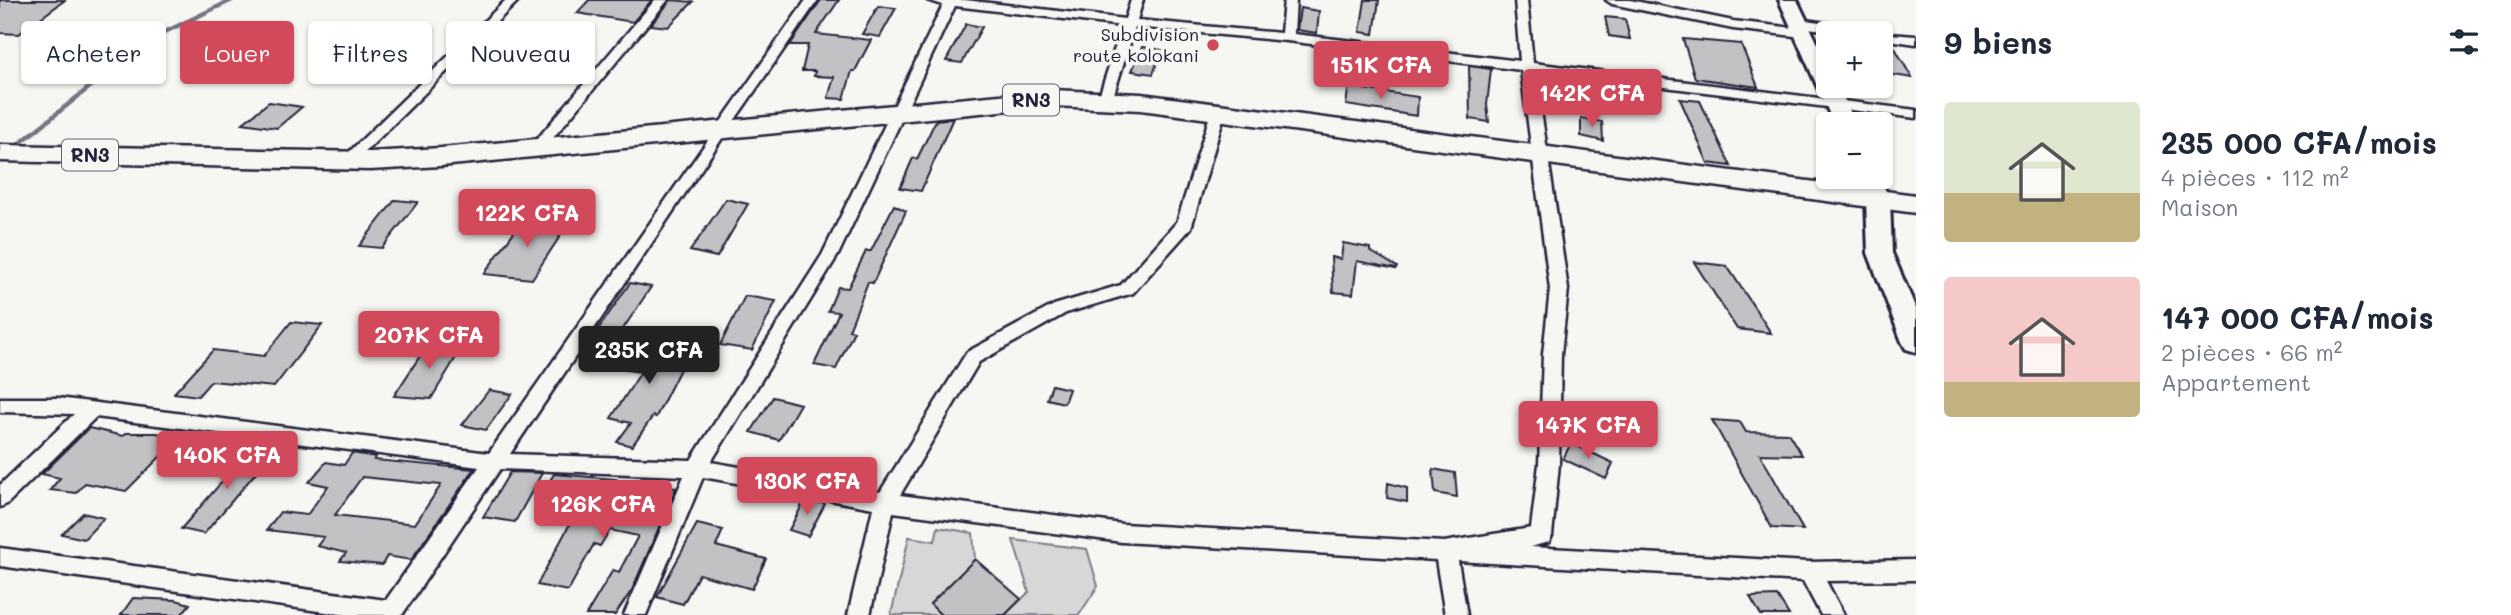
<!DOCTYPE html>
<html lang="fr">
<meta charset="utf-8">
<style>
:root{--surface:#fff;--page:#f6f6f7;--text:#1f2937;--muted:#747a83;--accent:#d1495b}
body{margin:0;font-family:Mali,sans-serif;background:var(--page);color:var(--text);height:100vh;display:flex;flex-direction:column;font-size:26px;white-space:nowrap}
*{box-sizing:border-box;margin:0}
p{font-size:23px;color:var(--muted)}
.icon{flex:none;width:38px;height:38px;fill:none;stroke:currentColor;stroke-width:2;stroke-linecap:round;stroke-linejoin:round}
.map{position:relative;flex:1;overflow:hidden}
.sheet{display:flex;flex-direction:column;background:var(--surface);width:595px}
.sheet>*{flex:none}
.top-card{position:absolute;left:21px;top:21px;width:665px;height:63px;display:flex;gap:14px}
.tools{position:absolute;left:1816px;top:21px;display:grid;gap:14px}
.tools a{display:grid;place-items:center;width:77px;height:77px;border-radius:7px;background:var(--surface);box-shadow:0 2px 5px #0004;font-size:35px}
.price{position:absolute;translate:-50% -60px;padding:0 16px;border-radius:7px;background:var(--accent);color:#fff;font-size:23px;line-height:46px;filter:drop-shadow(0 2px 4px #0008)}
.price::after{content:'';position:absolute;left:50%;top:42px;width:21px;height:16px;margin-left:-10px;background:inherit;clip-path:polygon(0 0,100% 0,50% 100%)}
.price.current{background:#222;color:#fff}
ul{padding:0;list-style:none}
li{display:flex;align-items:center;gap:21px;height:175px;padding:0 28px}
li span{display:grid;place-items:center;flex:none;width:196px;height:140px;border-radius:7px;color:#555}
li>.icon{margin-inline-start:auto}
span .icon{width:84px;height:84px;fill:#fffc;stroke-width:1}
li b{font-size:30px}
h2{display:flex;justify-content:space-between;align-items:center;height:84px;padding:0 28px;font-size:30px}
.pill{padding:0 24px;border-radius:7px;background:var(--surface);box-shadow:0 2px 5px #0004;font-size:24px;line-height:63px}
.pill.current{background:var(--accent);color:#fff}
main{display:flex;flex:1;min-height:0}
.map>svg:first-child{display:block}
.green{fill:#d7d7d7;stroke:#7c7c89;stroke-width:2}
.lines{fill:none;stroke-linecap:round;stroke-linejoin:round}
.stream{stroke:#757583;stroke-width:4.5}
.building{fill:#c2c2c4;stroke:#22223b;stroke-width:2;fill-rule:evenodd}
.street-casing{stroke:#22223b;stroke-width:5}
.secondary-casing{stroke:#22223b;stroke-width:6}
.highway-casing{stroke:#22223b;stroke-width:5}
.street{fill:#f6f6f2;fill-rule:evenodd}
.secondary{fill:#f6f6f2;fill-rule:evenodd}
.highway{fill:#f6f6f2;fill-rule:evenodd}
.poi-dot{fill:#d1495b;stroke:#f6f6f2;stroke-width:2.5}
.labels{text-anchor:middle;stroke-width:7;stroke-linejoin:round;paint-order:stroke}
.far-poi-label{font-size:18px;fill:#22223b;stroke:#f6f6f2;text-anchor:end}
.shield{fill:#f6f6f2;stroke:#626272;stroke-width:2}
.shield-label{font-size:19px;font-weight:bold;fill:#22223b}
</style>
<main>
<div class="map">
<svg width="1916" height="615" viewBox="0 0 1916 615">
<rect width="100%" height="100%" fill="#f6f6f2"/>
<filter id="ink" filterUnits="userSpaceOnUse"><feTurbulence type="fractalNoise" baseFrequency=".0143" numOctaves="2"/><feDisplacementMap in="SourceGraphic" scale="14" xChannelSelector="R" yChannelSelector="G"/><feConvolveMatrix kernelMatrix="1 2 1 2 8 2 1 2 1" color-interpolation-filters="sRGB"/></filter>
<g filter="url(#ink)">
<path class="green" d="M938 527 973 533 975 559 931 603 941 615H891L909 537 935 541Z
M1013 540 1087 549 1098 586 1079 615H1005L1029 592Z"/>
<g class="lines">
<path class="stream" d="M14 148 148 40 232 0"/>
</g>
<path class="building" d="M0 0H65L19 34 0 33Z
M589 0H652L633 22 577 13Z
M671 0 693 2 668 27 651 25Z
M821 0H839L816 34 871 40 855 71H852L844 99 828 98 834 77 814 76 815 71H802L808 45H790Z
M1365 0H1379L1374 34 1360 32Z
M878 6 896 8 880 37 862 34Z
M1300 8 1319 11 1317 33 1297 30Z
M1605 17 1625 19 1630 39 1609 36Z
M966 24 982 27 962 63 946 61Z
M1683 39 1741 44 1758 87 1695 78Z
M1881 42 1892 43 1912 78 1881 73Z
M1142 47 1162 50 1153 74 1132 71Z
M1469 66 1491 69 1487 105 1489 122 1470 119Z
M1349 83 1364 85V89L1418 97 1417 116 1346 105Z
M1680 99 1700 101 1731 166 1708 163Z
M269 102 302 107 277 128 243 123Z
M953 118 921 191 900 188 913 158 917 159 936 120Z
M1581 118 1602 122 1603 141 1581 136Z
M726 199 748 204 717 257 690 251Z
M395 200 418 202 382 248 359 246Z
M894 205 906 211 873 283 868 282 849 330 854 331 836 369 814 365 839 312 828 311 838 287 848 288 866 251H871Z
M523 219 568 224 532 279 484 274Z
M1343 243 1370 248V251L1397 267 1396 269 1357 261 1353 294 1333 292 1331 257 1341 259Z
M1694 262 1727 266 1771 333 1737 329Z
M630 283 651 287 619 335 597 331Z
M745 296 776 301 752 350 720 345Z
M291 322 322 325 274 387 211 381 198 396 174 393 213 350 264 356Z
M646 339 672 343 669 349 689 351 656 417 653 416 632 446 617 442 631 423 611 418 641 372 626 370Z
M429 342 464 344 431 399 394 396Z
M1052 385 1069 389 1064 403 1047 399Z
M489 390 512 394 486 430 462 425Z
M773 397 800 404 779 440 751 432Z
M1712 420 1740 422 1746 432 1788 433 1802 455 1760 454 1803 530 1772 528Z
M89 428 123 436 126 433H156L180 437 126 491 85 483 76 493 50 490 60 478 42 474Z
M1571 443 1613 463 1606 479 1563 459Z
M252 447 274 451 204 534 181 529Z
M352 453 376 457 374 460 474 469 411 560 387 556 382 565 340 561 346 553 317 546 324 537 267 530 280 512 307 515 328 486 309 482 326 462 344 465ZM362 477 441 485 415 524 335 515Z
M1433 469 1455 473 1457 497 1435 493Z
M510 472 542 473 515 522 483 517Z
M554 474 616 479 598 508 643 518 659 485 676 488 632 590 615 615H586L613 570 619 572 638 536 610 530 600 546 594 544 568 591 537 585 586 494 546 487Z
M1388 483 1407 488V502L1387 498Z
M806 498 825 504 808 536 789 530Z
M83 513 104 518 84 539 62 534Z
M697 524 723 530 716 546 766 559 752 589 699 574 683 604 657 597Z
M975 559 1021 599 1005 615H941L930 604Z
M1777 596 1789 615H1761L1750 597Z
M133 598 176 600 190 604 181 615H121Z"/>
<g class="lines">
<defs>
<path id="street" d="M506 0H519L354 163H344L341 160 344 157Z
M655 0H668L542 151H532L530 148 532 145Z
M806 0H818L727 131 510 454 691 460 822 255 943 5 927 0H965L1125 19 1131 0H1143L1137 20 1281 33 1284 0H1296L1294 34 1520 61 1515 0H1527L1533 63 1916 110V118L1535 71 1568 289 1561 354 1559 464 1552 536 1549 542 1530 547 1809 562 1916 560V580L1826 581 1844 615H1821L1803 581 1458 561 1467 615H1445L1436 560 1122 542 893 512 870 615H848L873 508 703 477 646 615H624L684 476 500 469 402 615H347L0 566V548L386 600 479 467 96 417 7 504 0 507V485L74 414 0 412V398H58L489 453ZM955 6 1122 26 1098 100 1105 104 1112 100 1135 27 1287 41 1521 70 1550 289 1543 354 1539 464 1531 528 1444 542 1122 524 900 495 979 362 1066 313 1133 293 1191 228 1225 112 1218 108 1211 112 1177 222 1121 285 1054 305 967 352 880 492 711 462 838 255Z
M1606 0H1630L1733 21 1803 29 1809 33 1803 37 1733 29 1612 4Z
M1798 19 1870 29 1876 33 1916 36V44L1881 39V33H1844L1794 26 1792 23Z"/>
<path id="secondary" d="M1779 0H1797L1829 67V86H1838L1856 124H1834Z
M1857 177H1879L1890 199 1892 253 1916 309V352L1906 349 1902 342 1868 253 1866 199Z"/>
<path id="highway" d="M1052 90 1141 94 1916 195V213L1141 110 1052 106 441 166 370 170 0 161V145L370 152 441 148Z"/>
</defs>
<use href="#street" class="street-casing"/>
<use href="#secondary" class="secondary-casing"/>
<use href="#highway" class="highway-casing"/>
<use href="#street" class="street"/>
<use href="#secondary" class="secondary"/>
<use href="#highway" class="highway"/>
</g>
</g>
<circle class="poi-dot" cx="1213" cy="45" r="7"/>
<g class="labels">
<g class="far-poi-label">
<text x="1199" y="41">Subdivision<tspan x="1199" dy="21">route kolokani</tspan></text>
</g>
<g class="shield">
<rect x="1003" y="84.5" width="56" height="31" rx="5"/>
<rect x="62" y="139.5" width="56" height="31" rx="5"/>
</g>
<g class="shield-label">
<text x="1031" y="107">RN3</text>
<text x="90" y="162">RN3</text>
</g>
</g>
</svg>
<div class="tools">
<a>+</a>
<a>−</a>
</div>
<b class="price" style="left:1381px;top:101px">151K CFA</b>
<b class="price" style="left:1592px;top:129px">142K CFA</b>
<b class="price" style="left:527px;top:249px">122K CFA</b>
<b class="price" style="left:429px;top:371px">207K CFA</b>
<b class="price current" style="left:649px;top:386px">235K CFA</b>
<b class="price" style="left:1588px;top:461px">147K CFA</b>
<b class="price" style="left:227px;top:491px">140K CFA</b>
<b class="price" style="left:807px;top:517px">130K CFA</b>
<b class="price" style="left:603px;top:540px">126K CFA</b>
<div class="top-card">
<a class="pill">Acheter</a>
<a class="pill current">Louer</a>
<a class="pill">Filtres</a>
<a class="pill">Nouveau</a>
</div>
</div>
<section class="sheet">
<h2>9 biens<svg class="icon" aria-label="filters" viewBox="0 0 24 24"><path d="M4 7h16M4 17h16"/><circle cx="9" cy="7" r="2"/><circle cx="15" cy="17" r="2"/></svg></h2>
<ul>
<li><span style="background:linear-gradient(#dfe7d0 65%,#c2b280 0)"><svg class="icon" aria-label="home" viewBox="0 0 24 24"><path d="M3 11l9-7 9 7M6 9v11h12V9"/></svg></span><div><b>235 000 CFA/mois</b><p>4 pièces · 112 m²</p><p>Maison</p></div></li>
<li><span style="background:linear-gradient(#f6c9c9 75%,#c2b280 0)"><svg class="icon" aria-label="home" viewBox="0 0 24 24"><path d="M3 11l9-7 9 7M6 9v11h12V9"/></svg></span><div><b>147 000 CFA/mois</b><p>2 pièces · 66 m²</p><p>Appartement</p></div></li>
</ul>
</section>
</main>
